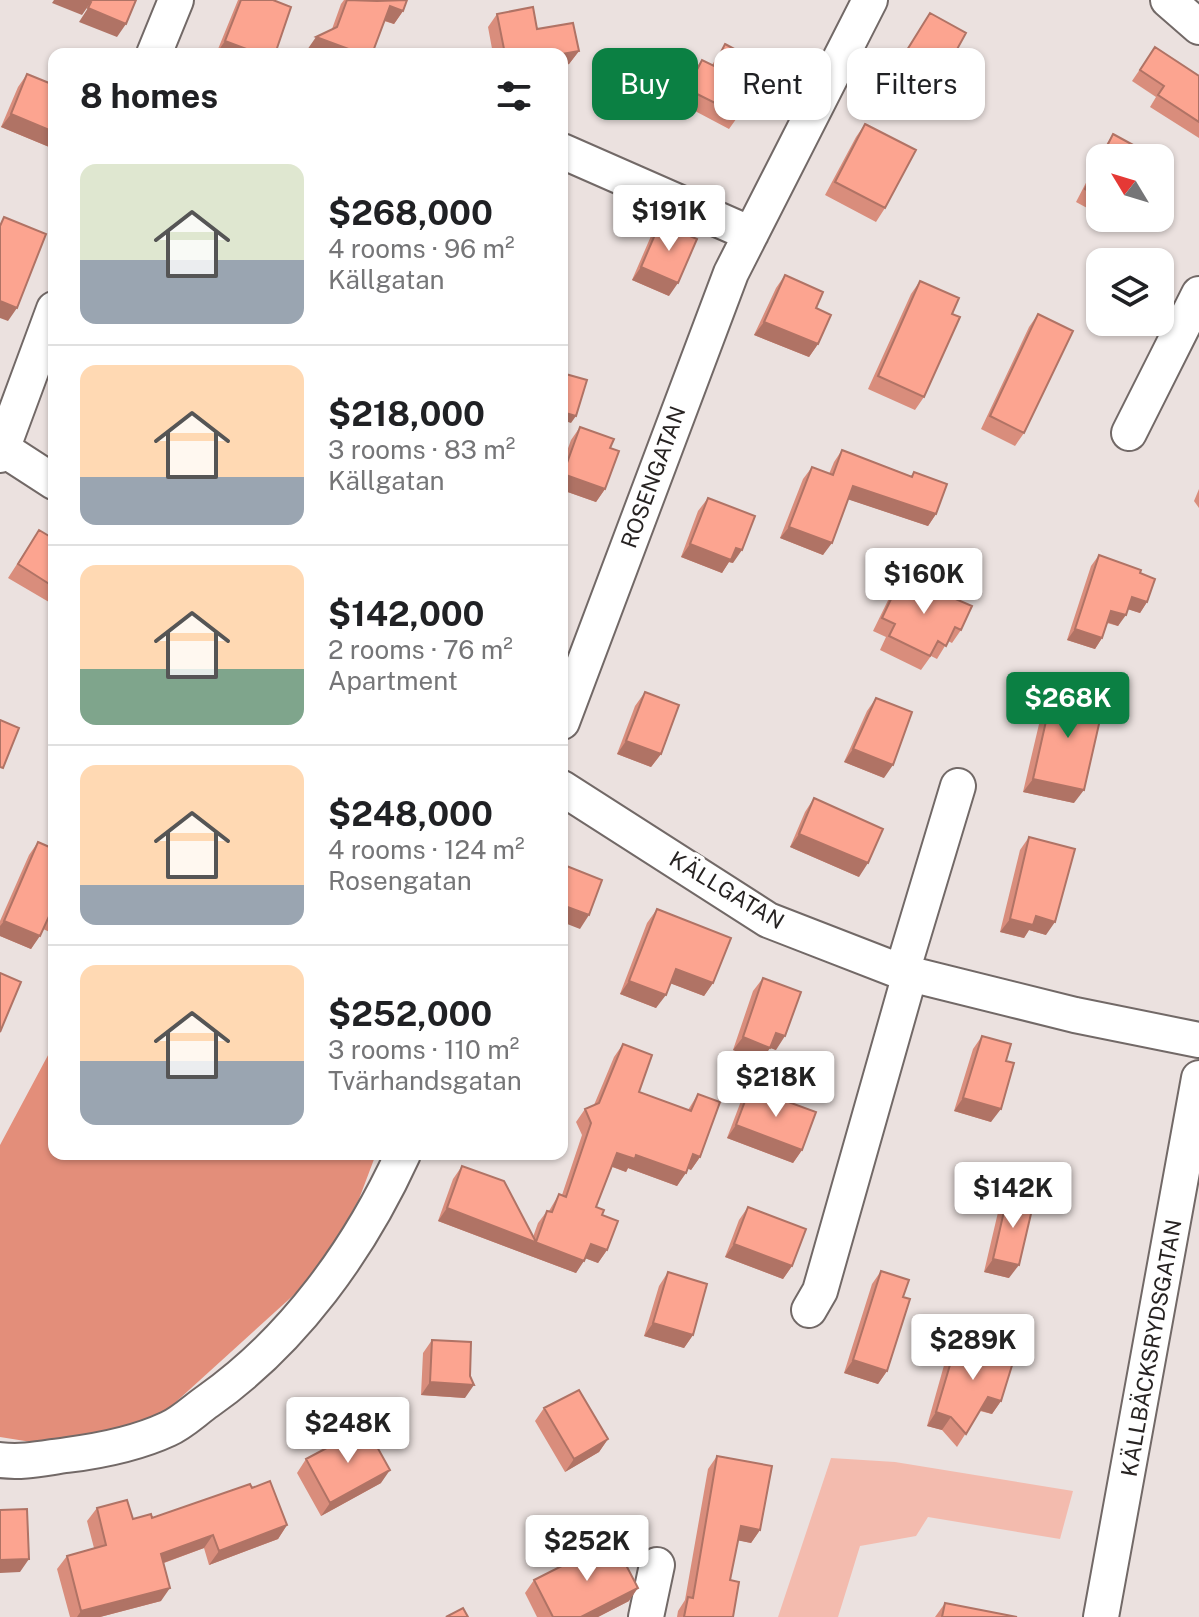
<!DOCTYPE html>
<meta charset="utf-8">
<style>
:root{--surface:#fff;--page:#f6f6f6;--text:#202124;--muted:#757577;--line:#e0e0e0;--accent:#0b8043}
body{margin:0;font-family:"Public Sans",sans-serif;background:var(--page);color:var(--text);height:100vh;display:flex;flex-direction:column;font-size:30px;white-space:nowrap}
*{box-sizing:border-box;margin:0}
p{font-size:26px;color:var(--muted)}
.icon{flex:none;width:44px;height:44px;fill:none;stroke:currentColor;stroke-width:2;stroke-linecap:round;stroke-linejoin:round}
.map{position:relative;flex:1;overflow:hidden}
.side{position:absolute;left:48px;top:48px;width:520px;height:1112px;display:flex;flex-direction:column;background:var(--surface);border-radius:16px;box-shadow:0 2px 6px #0004}
.side>*{flex:none}
.banner{position:absolute;left:592px;top:48px;width:486px;height:72px;display:flex;gap:16px}
.needle{width:52px;rotate:308deg}
.controls{position:absolute;left:1086px;top:144px;display:grid;gap:16px}
.controls a{display:grid;place-items:center;width:88px;height:88px;border-radius:16px;background:var(--surface);box-shadow:0 2px 6px #0004;font-size:40px}
.price{position:absolute;translate:-50% -68px;padding:0 18px;border-radius:8px;background:#fff;color:#222;font-size:26px;line-height:52px;filter:drop-shadow(0 2px 4px #0008)}
.price::after{content:'';position:absolute;left:50%;top:48px;width:24px;height:18px;margin-left:-12px;background:inherit;clip-path:polygon(0 0,100% 0,50% 100%)}
.price.current{background:var(--accent);color:#fff}
ul{padding:0;list-style:none}
li{display:flex;align-items:center;gap:24px;height:200px;padding:0 32px}
li+li{border-top:2px solid var(--line)}
li span{display:grid;place-items:center;flex:none;width:224px;height:160px;border-radius:16px;color:#555}
li>.icon{margin-inline-start:auto}
span .icon{width:96px;height:96px;fill:#fffc;stroke-width:1}
li b{font-size:34px}
h2{display:flex;justify-content:space-between;align-items:center;height:96px;padding:0 32px;font-size:34px}
.chip{padding:0 28px;border-radius:16px;background:var(--surface);box-shadow:0 2px 6px #0004;font-size:28px;line-height:72px}
.chip.current{background:var(--accent);color:#fff}
.map>svg:first-child{display:block}
.green{fill:#f3bbae}
.forest{fill:#e38e7a}
.lines{fill:none;stroke-linecap:round;stroke-linejoin:round}
.minor-casing{stroke:#726967;stroke-width:38}
.minor{stroke:#fff;stroke-width:34}
.wall{fill:#d98d7c}
.shaded-wall{fill:#b07365}
.building{fill:#fca490;stroke:#b07365;stroke-width:2}
.labels{text-anchor:middle;stroke-width:8;stroke-linejoin:round;paint-order:stroke}
.street-label{font-size:22px;fill:#272322;stroke:#fff}
</style>
<div class="map">
<svg width="1199" height="1617" viewBox="0 0 1199 1617">
<rect width="100%" height="100%" fill="#ebe1df"/>
<path class="green" d="M831 1458 895 1462 1073 1491 1060 1539 928 1517 916 1536 860 1546 838 1617H778Z"/>
<path class="forest" d="M54 1044V1154H376L359 1199 318 1273 156 1420 44 1444 0 1437V1145Z"/>
<g class="lines">
<defs>
<path id="minor" d="M1168 0 1199 27
M154 54 176 0
M562 151 751 234
M1129 433 1199 294
M0 447 54 482
M0 455 54 309
M562 722 731 273 870 0
M562 788 768 920 902 972 1075 1015 1199 1040
M902 972 958 786
M809 1310 820 1291 910 974
M0 1460C23 1463 44 1458 67 1455 99 1451 138 1443 168 1429 182 1423 195 1410 208 1401 294 1340 359 1250 403 1154
M646 1617 657 1565
M1101 1617 1199 1078"/>
</defs>
<use href="#minor" class="minor-casing"/>
<use href="#minor" class="minor"/>
</g>
<path class="wall" d="M238 0H273L275 54H216Z
M344 0H407L403 11 394 24 384 21 372 54H318L307 50 332 29 341 4Z
M930 13 933 93 923 106 885 84Z
M497 14 537 29 579 51 569 64 562 66V54H493L488 27Z
M725 44 739 115 729 129 678 102 692 73 702 60 712 65Z
M1155 47 1199 76V138L1150 107 1156 97 1132 81Z
M27 74 54 85V149L1 127 18 87Z
M865 124 885 208 876 222 825 195 856 137Z
M1113 134 1143 158H1100V215L1076 202 1104 148Z
M660 223 669 296 632 280 651 236Z
M785 275 816 308 818 344 809 357 754 335 776 288Z
M920 281 952 314 924 397 915 410 868 389 911 294Z
M1038 314 1024 433 1015 446 981 429 1029 327Z
M580 427 610 448 605 489 596 502 562 490V465L571 440Z
M842 450 911 476 914 472 936 514 928 526 848 499 823 555 780 538 803 479 812 467 829 474 834 462Z
M1199 489V508L1194 501Z
M708 498 733 563 729 562 722 573 681 557 698 511Z
M39 530 54 539V605L8 578Z
M1099 555 1140 573 1147 602 1140 613 1128 609 1118 626 1107 623 1102 638 1095 649 1067 640 1091 566Z
M902 576 961 630 952 643 948 641 937 659 931 656 921 670 880 650 886 637 873 631 893 590Z
M1053 690 1074 803 1023 792 1044 703Z
M645 692 661 754 651 767 617 754 635 706Z
M876 698 884 778 844 762 867 711Z
M814 798 859 877 790 847 805 812Z
M1029 837 1046 935 1029 930 1024 938 1000 932 1020 850Z
M38 842 54 849V934L43 929 31 949 0 936V921L29 855Z
M657 909 713 983 704 996 670 983 656 1008 620 994 647 923Z
M763 978 776 1050 770 1048 761 1061 733 1050 753 991Z
M982 1036 1006 1061 991 1122 954 1111 973 1049Z
M623 1044 639 1092 688 1110 698 1094 700 1157 691 1170 688 1168 677 1186 628 1168 626 1172 612 1167 596 1207 602 1215 607 1250 598 1263 585 1258 576 1273 438 1221 453 1179 462 1166 533 1237 538 1223 547 1211H549L559 1194 562 1195 582 1135 576 1122 585 1109 594 1105 614 1057Z
M750 1088 802 1150 793 1163 727 1138 741 1101Z
M1008 1194 1009 1278 984 1272 999 1208Z
M748 1207 792 1266 783 1279 725 1257 739 1220Z
M881 1271 903 1297 887 1371 878 1384 844 1373 872 1284Z
M668 1272 693 1335 684 1348 644 1336 659 1286Z
M958 1338 996 1354 1001 1401 992 1414 980 1411 957 1447 942 1430 927 1426 948 1351Z
M432 1340 465 1398 421 1395 423 1353Z
M544 1408 608 1439 599 1452 565 1472 535 1421Z
M717 1456 760 1530 751 1543 738 1540 730 1580 733 1617H677L678 1611 685 1600 708 1469Z
M306 1459 381 1483 321 1516 297 1473Z
M252 1488 287 1525 278 1539 209 1565 204 1548 164 1563 161 1601 100 1617H70L57 1569 67 1556 94 1548 87 1521 97 1508 133 1519 152 1518Z
M534 1580 629 1601 598 1617H537L525 1593Z
M945 1603 1017 1617H935Z"/>
<path class="shaded-wall" d="M54 0H85L91 2 82 15 52 3Z
M390 6 403 11 394 24 380 19Z
M88 8 126 24 117 37 79 22Z
M316 37 362 54H318L307 50Z
M225 41 260 54H216Z
M579 51 569 64 562 66V54Z
M11 114 54 132V149L1 127Z
M641 267 678 283 669 296 632 280Z
M0 301 17 308 8 321 0 318Z
M764 322 818 344 809 357 754 335Z
M562 412 576 416 571 423 562 420Z
M563 474 605 489 596 502 562 490V476Z
M853 486 936 514 928 526 844 498Z
M789 527 832 543 823 555 780 538Z
M690 544 736 548 742 550 733 563 729 562 722 573 681 557Z
M1132 597 1147 602 1140 613 1124 608Z
M1111 611 1126 615 1118 626 1104 621Z
M1075 629 1102 638 1095 649 1067 640Z
M626 741 661 754 651 767 617 754Z
M853 749 893 765 884 778 844 762Z
M1033 779 1084 790 1074 803 1023 792Z
M799 834 868 863 859 877 790 847Z
M562 905 589 915 580 929 562 922Z
M1036 916 1055 922 1046 935 1029 930 1024 938 1000 932 1010 919Z
M4 921 40 936 31 949 0 936V926Z
M676 969 713 983 704 996 667 982Z
M629 981 666 995 656 1008 620 994Z
M776 1033 785 1036 776 1050 768 1047 770 1048 761 1061 733 1050 743 1037Z
M963 1098 1001 1109 991 1122 954 1111Z
M736 1125 802 1150 793 1163 727 1138Z
M617 1153 636 1155 686 1173 677 1186 628 1168 626 1172 608 1165Z
M693 1154 700 1157 691 1170 684 1167Z
M447 1208 584 1261 576 1273 438 1221Z
M591 1244 607 1250 598 1263 582 1257Z
M734 1244 792 1266 783 1279 725 1257Z
M993 1259 1019 1265 1009 1278 984 1272Z
M653 1323 693 1335 684 1348 644 1336Z
M853 1360 887 1371 878 1384 844 1373Z
M430 1382 474 1385 465 1398 421 1395Z
M988 1397 1001 1401 992 1414 979 1410Z
M936 1412 951 1417 942 1430 927 1426Z
M608 1439 599 1452 565 1472 574 1459Z
M390 1470 381 1483 321 1516 330 1503Z
M287 1525 278 1539 209 1565 219 1551Z
M741 1526 760 1530 751 1543 731 1539Z
M213 1535 204 1548 152 1567 161 1554Z
M29 1559 20 1572 0 1573V1560Z
M170 1588 161 1601 100 1617H77L81 1611Z
M638 1588 629 1601 598 1617H581Z"/>
<path class="building" d="M85 0H136L126 24 88 8 91 2Z
M241 0H273L291 7 275 54H260L225 41Z
M347 0 377 1 407 0 403 11 390 6 372 54H362L316 37 337 27Z
M533 7 537 29 573 23 579 51 562 54H505L497 14Z
M930 13 966 33 933 93 894 71Z
M725 44 764 65 739 115 687 89 702 60 714 66Z
M1155 47 1199 76V122L1158 95 1164 86 1140 70Z
M27 74 54 85V132L11 114Z
M865 124 916 150 885 208 835 182Z
M1113 134 1146 152 1143 158H1101Z
M1100 160V197L1085 189Z
M4 217 46 234 17 308 0 301V226Z
M660 223 697 239 678 283 641 267Z
M785 275 823 292 816 308 831 315 818 344 764 322Z
M920 281 959 298 952 314 960 317 924 397 878 376Z
M1038 314 1073 331 1024 433 990 416Z
M562 373 587 380 576 416 562 412Z
M580 427 614 439 610 448 619 451 605 489 563 474Z
M842 450 912 477 914 472 947 484 936 514 853 486 832 543 789 527 812 467 833 475Z
M708 498 755 516 742 550 736 548 731 560 690 544Z
M39 530 54 539V587L18 564Z
M1099 555 1141 570 1140 573 1155 579 1147 602 1132 597 1126 615 1111 611 1102 638 1075 629Z
M902 576 972 606 961 630 955 627 946 646 938 641 930 656 889 636 895 624 882 618Z
M1053 690 1104 702 1084 790 1033 779Z
M645 692 679 705 661 754 626 741Z
M876 698 912 712 893 765 853 749Z
M0 720 19 728 3 768 0 767Z
M814 798 883 829 868 863 799 834Z
M1029 837 1075 849 1055 922 1036 916 1033 925 1010 919Z
M38 842 54 849V916L50 914 40 936 4 921Z
M564 865 602 880 589 915 562 905V871Z
M657 909 731 938 713 983 676 969 666 995 629 981Z
M0 973 21 982 0 1032Z
M763 978 801 992 785 1036 776 1033 770 1048 743 1037Z
M982 1036 1011 1044 1006 1061 1014 1063 1001 1109 963 1098Z
M623 1044 652 1055 639 1092 691 1111 698 1094 720 1102 700 1157 693 1154 686 1173 636 1155 635 1159 617 1153 596 1207 604 1210 602 1215 618 1221 607 1250 591 1244 584 1261 447 1208 462 1166 504 1181 536 1242 547 1211 552 1212 559 1194 566 1197 591 1123 585 1109 599 1103Z
M750 1088 816 1112 802 1150 736 1125Z
M1008 1194 1034 1201 1019 1265 993 1259Z
M748 1207 806 1229 792 1266 734 1244Z
M881 1271 909 1280 903 1297 910 1299 887 1371 853 1360Z
M668 1272 707 1284 693 1335 653 1323Z
M958 1338 998 1350 996 1354 1014 1359 1001 1401 988 1397 966 1434 951 1417 936 1412Z
M432 1340 471 1342 470 1376 474 1385 430 1382Z
M579 1390 608 1439 574 1459 544 1408Z
M366 1427 390 1470 330 1503 306 1459Z
M717 1456 772 1466 760 1530 741 1526 730 1580 739 1582 733 1617H684L688 1597 693 1598Z
M270 1481 287 1525 219 1551 213 1535 161 1554 170 1588 81 1611 67 1556 106 1545 97 1508 127 1500 133 1519 151 1514 152 1518 250 1484 252 1488Z
M27 1509 29 1559 0 1560V1510Z
M613 1540 638 1588 581 1617H553L534 1580Z
M945 1603 1017 1617H942Z
M463 1608 468 1617H446Z"/>
<g class="labels">
<g class="street-label">
<text transform="translate(653 477) rotate(-70)" y="8">ROSENGATAN</text>
<text transform="translate(727 890) rotate(31)" y="8">KÄLLGATAN</text>
<text transform="translate(1151 1348) rotate(-80)" y="8">KÄLLBÄCKSRYDSGATAN</text>
</g>
</g>
</svg>
<div class="controls">
<a><svg class="needle" viewBox="-14 -14 28 28"><path d="M0-13l5 13h-10z" fill="#e53935"/><path d="M0 13l5-13h-10z" fill="#757577"/></svg></a>
<a><svg class="icon" aria-label="layers" viewBox="0 0 24 24"><path d="M12 4l9 5-9 5-9-5zM3 14l9 5 9-5"/></svg></a>
</div>
<b class="price" style="left:669px;top:253px">$191K</b>
<b class="price" style="left:924px;top:616px">$160K</b>
<b class="price current" style="left:1068px;top:740px">$268K</b>
<b class="price" style="left:776px;top:1119px">$218K</b>
<b class="price" style="left:1013px;top:1230px">$142K</b>
<b class="price" style="left:973px;top:1382px">$289K</b>
<b class="price" style="left:348px;top:1465px">$248K</b>
<b class="price" style="left:587px;top:1583px">$252K</b>
<div class="banner">
<a class="chip current">Buy</a>
<a class="chip">Rent</a>
<a class="chip">Filters</a>
</div>
<section class="side">
<h2>8 homes<svg class="icon" aria-label="filters" viewBox="0 0 24 24"><path d="M4 7h16M4 17h16"/><circle cx="9" cy="7" r="2"/><circle cx="15" cy="17" r="2"/></svg></h2>
<ul>
<li><span style="background:linear-gradient(#dfe7d0 60%,#9aa5b1 0)"><svg class="icon" aria-label="home" viewBox="0 0 24 24"><path d="M3 11l9-7 9 7M6 9v11h12V9"/></svg></span><div><b>$268,000</b><p>4 rooms · 96 m²</p><p>Källgatan</p></div></li>
<li><span style="background:linear-gradient(#ffd9b3 70%,#9aa5b1 0)"><svg class="icon" aria-label="home" viewBox="0 0 24 24"><path d="M3 11l9-7 9 7M6 9v11h12V9"/></svg></span><div><b>$218,000</b><p>3 rooms · 83 m²</p><p>Källgatan</p></div></li>
<li><span style="background:linear-gradient(#ffd9b3 65%,#7fa58c 0)"><svg class="icon" aria-label="home" viewBox="0 0 24 24"><path d="M3 11l9-7 9 7M6 9v11h12V9"/></svg></span><div><b>$142,000</b><p>2 rooms · 76 m²</p><p>Apartment</p></div></li>
<li><span style="background:linear-gradient(#ffd9b3 75%,#9aa5b1 0)"><svg class="icon" aria-label="home" viewBox="0 0 24 24"><path d="M3 11l9-7 9 7M6 9v11h12V9"/></svg></span><div><b>$248,000</b><p>4 rooms · 124 m²</p><p>Rosengatan</p></div></li>
<li><span style="background:linear-gradient(#ffd9b3 60%,#9aa5b1 0)"><svg class="icon" aria-label="home" viewBox="0 0 24 24"><path d="M3 11l9-7 9 7M6 9v11h12V9"/></svg></span><div><b>$252,000</b><p>3 rooms · 110 m²</p><p>Tvärhandsgatan</p></div></li>
</ul>
</section>
</div>
